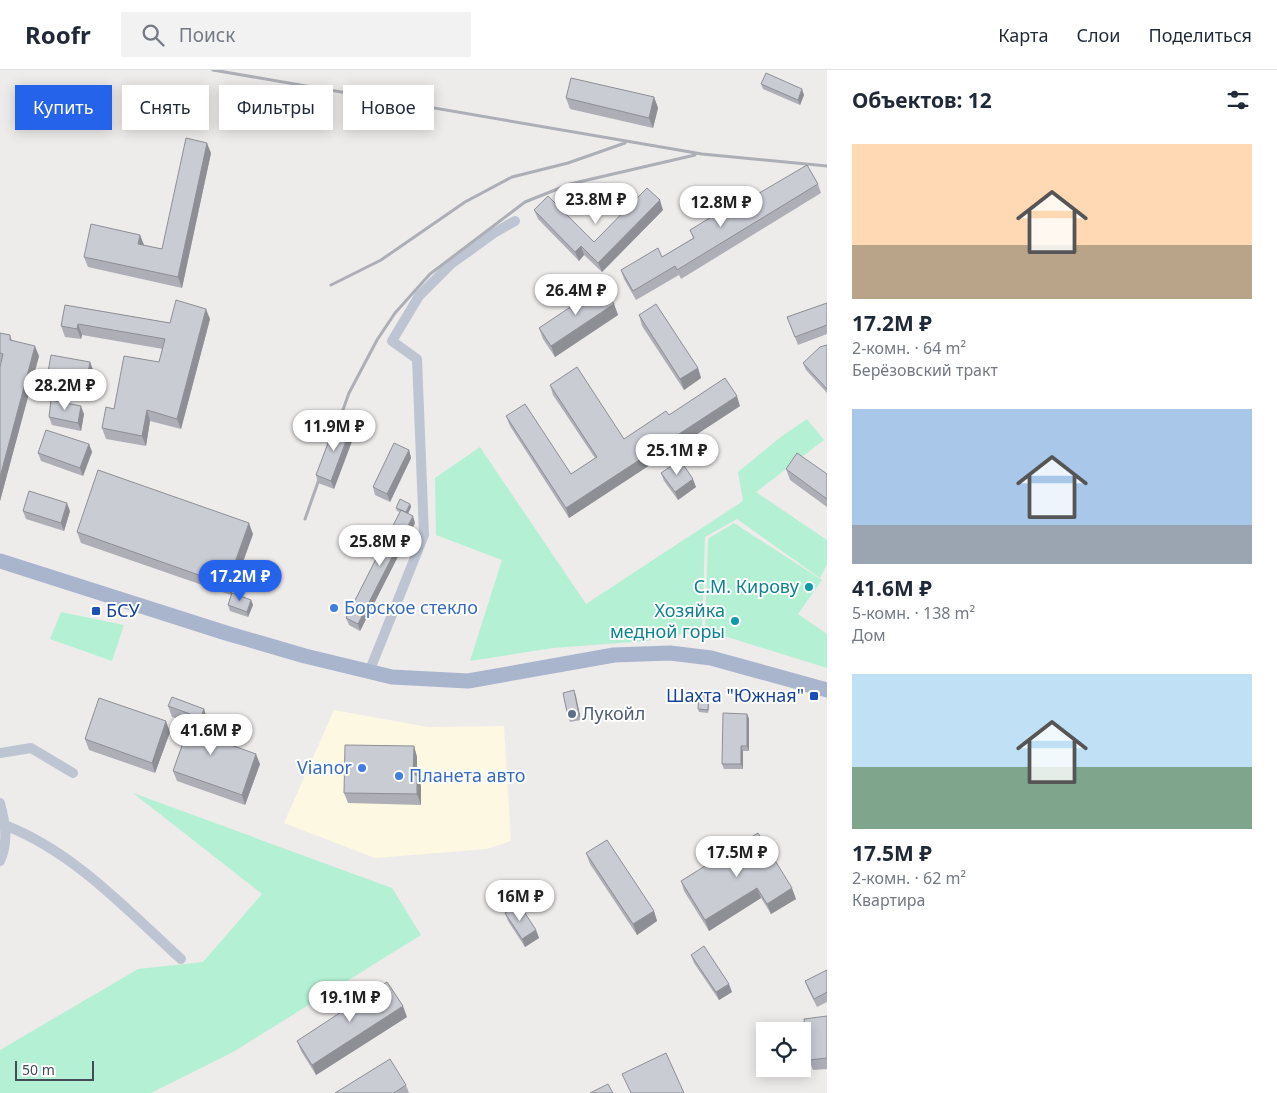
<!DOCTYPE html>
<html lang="ru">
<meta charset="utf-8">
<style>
:root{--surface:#fff;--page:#f2f2f3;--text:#1f2937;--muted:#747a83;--line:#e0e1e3;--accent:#2563eb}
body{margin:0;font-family:"Noto Sans",sans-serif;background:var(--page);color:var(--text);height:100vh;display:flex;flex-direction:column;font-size:19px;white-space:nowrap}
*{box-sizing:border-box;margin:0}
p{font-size:16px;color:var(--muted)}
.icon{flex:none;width:28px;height:28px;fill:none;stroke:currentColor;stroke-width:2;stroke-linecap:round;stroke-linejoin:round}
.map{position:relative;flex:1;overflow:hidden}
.drawer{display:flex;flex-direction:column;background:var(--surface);width:450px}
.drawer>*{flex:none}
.top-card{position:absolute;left:15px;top:15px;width:475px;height:45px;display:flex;gap:10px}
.fabs{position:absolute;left:756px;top:952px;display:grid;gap:10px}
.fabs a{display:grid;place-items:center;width:55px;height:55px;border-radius:0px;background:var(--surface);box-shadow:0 2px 12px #0003;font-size:25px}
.scale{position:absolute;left:15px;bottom:12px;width:79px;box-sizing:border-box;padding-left:5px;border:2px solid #434b59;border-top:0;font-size:14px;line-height:18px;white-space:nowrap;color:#434b59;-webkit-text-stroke:4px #fff;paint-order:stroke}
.price{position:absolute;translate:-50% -42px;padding:0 11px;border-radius:18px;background:#fff;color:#222;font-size:16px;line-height:32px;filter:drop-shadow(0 1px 2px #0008)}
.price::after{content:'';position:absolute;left:50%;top:30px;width:15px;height:11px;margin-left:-8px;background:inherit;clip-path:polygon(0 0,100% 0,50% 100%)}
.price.on{background:var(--accent);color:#fff}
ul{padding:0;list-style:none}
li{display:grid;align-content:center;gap:10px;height:265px;padding:0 25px}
li span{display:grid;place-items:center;height:155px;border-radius:0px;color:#555}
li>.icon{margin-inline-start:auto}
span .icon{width:90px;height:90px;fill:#fffc;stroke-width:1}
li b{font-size:21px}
h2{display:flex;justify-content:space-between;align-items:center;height:60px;padding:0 25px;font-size:21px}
.tag{padding:0 18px;border-radius:0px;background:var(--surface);box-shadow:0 2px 12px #0003;font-size:18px;line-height:45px}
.tag.on{background:var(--accent);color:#fff}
header{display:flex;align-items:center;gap:30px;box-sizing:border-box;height:70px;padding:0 25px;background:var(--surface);border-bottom:1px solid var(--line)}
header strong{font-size:24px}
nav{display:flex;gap:28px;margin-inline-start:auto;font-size:18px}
.search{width:350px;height:45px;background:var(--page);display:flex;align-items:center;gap:12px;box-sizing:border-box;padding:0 18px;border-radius:0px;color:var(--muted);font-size:19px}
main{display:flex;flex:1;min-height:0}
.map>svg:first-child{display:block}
.commercial{fill:#fcf8e1}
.green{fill:#b4f0d4}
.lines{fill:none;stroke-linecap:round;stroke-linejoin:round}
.minor{stroke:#bdc5d2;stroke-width:10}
.primary{stroke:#a8b5cd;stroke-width:15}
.rail{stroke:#adafb6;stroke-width:3}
.wall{fill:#aeafb6}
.shaded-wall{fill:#8d8f94}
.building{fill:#caccd4;stroke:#8d8f94}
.culture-dot{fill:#0f9aa8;stroke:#fff;stroke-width:2}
.shop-dot{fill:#3f7fe0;stroke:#fff;stroke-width:2}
.transit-dot{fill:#1a4fb4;stroke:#fff;stroke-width:2}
.service-dot{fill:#5c6f8a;stroke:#fff;stroke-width:2}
.labels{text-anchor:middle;stroke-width:4;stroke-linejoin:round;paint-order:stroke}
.culture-label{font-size:18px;fill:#0d838f;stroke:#fff;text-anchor:end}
.shop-label{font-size:18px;fill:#366cbe;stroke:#fff;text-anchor:start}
.transit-label{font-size:18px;fill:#164399;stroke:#fff;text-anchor:start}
.service-label{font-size:18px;fill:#4e5e75;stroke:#fff;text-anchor:start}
</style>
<header>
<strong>Roofr</strong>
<div class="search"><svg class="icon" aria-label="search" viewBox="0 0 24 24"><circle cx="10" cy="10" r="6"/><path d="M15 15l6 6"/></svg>Поиск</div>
<nav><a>Карта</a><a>Слои</a><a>Поделиться</a></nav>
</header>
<main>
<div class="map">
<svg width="827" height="1023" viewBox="0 0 827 1023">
<rect width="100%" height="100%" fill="#eeebeb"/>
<path class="commercial" d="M334 640 428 657 504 656 511 771 487 779 375 788 284 753Z"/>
<path class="green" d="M807 349 824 370 756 422 827 470V494L820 508 737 449 705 467 702 560 646 571 553 578 470 591 502 490 436 465 435 408 480 377 586 534 743 431 738 402 782 366Z
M734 453 822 510 798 544 827 564V598L705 560 708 469Z
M61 542 124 555 112 591 50 569Z
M133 723 392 818 421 865 233 982 151 1023H0V980L138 899 203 892 262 824Z"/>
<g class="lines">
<path class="minor" d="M369 602 424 465 417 289 392 271 419 226 451 194 494 163 515 151
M0 683 31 678 73 703
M0 733C5 752 9 772 0 791
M7 756C75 783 127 840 181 889"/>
<path class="primary" d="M0 491 226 563 305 586 392 607 468 611 614 585 670 583 711 588 827 620"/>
<path class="rail" d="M213 0 702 84 827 96
M331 215 381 190 465 132 512 107 568 93 625 73
M334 365 349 323 377 270 395 243 430 204 525 132 570 114 695 85
M305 449 323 398"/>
</g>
<path class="wall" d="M761 14 804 25 800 35 763 19Z
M654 27 658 38 653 58 570 39 566 28Z
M211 83 182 218 88 197 84 187 140 165 144 175 162 179Z
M818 114 821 123 681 209 679 205 636 230 624 209 621 200 662 187 693 168 690 160 756 125Z
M534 140 594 172 663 140 602 202 584 185 579 191 538 149Z
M827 233V264L798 275 787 247Z
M614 234 618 245 555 287 543 269 539 258Z
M65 235 170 253 210 249 181 359 150 351 146 376 106 369 102 358 114 339 159 292 163 279 82 265 81 269 65 267 61 256Z
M639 245 698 298 701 308 684 320 642 256Z
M0 263 10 265 12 270 39 286 0 431V297L1 293H0Z
M827 275V323L806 300 803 293Z
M90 292 93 300 90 317 51 311 48 302Z
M550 315 624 369 669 345 740 336 569 448 510 356 506 346 571 404 595 388 553 325Z
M84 344 81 361 52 355 49 347Z
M354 366 334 419 318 413 316 405Z
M89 374 92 382 83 406 41 391 38 383Z
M409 380 411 388 390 432 375 425 373 417Z
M786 399 827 404V437L790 410Z
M661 403 696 417 678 430 664 411Z
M410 434 411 437 408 443 415 453 360 561 349 555 346 548 400 442 397 441 396 438Z
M23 441H70L64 461 26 449Z
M77 462 253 464 232 523 251 530 253 535 248 547 230 541 228 535 231 525 81 473Z
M574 620 581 650 570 652 568 647Z
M710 626 708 643 699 642 698 639Z
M168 636 204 639 207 649 202 664 260 694 245 735 177 711 173 701 190 653 172 647Z
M747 644 749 649V681H743V699H724L722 694Z
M170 662 155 703 89 680 85 669Z
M414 676 417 687V705L421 716V735L348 733 344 723Z
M758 763 796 829 771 844 761 828 709 861 684 821 681 811Z
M586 783 654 841 657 851 637 865 590 794Z
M505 843 536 860 539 868 525 877 508 851Z
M691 885 732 922 719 930 694 893Z
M827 900V932L817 937 808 919 805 911Z
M827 946V999L813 1000 809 990Z
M407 947 316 1005 301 981 297 971Z
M406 1015 409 1023H335Z"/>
<path class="shaded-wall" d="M802 19 804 25 800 35 798 30Z
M654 27 658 38 653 58 649 48Z
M207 73 211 83 182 218 178 207Z
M660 130 663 140 602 202 598 193Z
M140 165 144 175 138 174Z
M581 176 584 185 579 191 575 182Z
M614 234 618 245 555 287 551 276Z
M206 239 210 249 181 359 177 349Z
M78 254 82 265 81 269 77 259Z
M35 276 39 286 0 431V407Z
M90 292 93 300 90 317 87 309Z
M698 298 701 308 684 320 680 309Z
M737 326 740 336 569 448 566 438Z
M81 336 84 344 81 361 78 353Z
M147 340 150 351 146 376 142 366Z
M351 358 354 366 334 419 331 411Z
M89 374 92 382 83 406 80 398Z
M409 380 411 388 390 432 387 424Z
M693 409 696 417 678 430 675 422Z
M67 433 70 441 64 461 61 453Z
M410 434 411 437 407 446 406 443Z
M413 446 415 453 360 561 358 554Z
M249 453 253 464 231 525 227 515Z
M251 530 253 535 248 547 247 542Z
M574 620 576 626 581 650 579 645Z
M709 623 710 626 708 643V640Z
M204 639 207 649 199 672 195 662Z
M747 644 749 649V681L747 676Z
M166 651 170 662 155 703 152 693Z
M414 676 417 687V716L413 705Z
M741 676 743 681V699L741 694Z
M256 684 260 694 245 735 242 725Z
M417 705 421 716V735L417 724Z
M757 818 761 828 709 861 705 850Z
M792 818 796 829 771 844 767 834Z
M654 841 657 851 637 865 633 854Z
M536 860 539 868 525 877 522 869Z
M729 914 732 922 719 930 716 922Z
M403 936 407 947 316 1005 312 995Z"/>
<path class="building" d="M766 3 802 19 798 30 761 14Z
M571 8 654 27 649 48 566 28Z
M186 68 207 73 178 207 84 187 91 154 140 165 138 174 162 179Z
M807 95 818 114 677 200 675 196 633 221 621 200 658 178 662 187 694 168 690 160 754 121 756 125Z
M647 118 660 130 598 193 581 176 575 182 534 140 548 126 594 172Z
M602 216 614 234 551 276 539 258Z
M176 230 206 239 177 349 147 340 142 366 102 358 106 337 114 339 124 286 159 292 165 269 78 254 77 259 61 256 65 235 170 253Z
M827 233V255L795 267 787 247Z
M656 234 698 298 680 309 639 245Z
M0 263 10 265V270L35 276 0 407V297L3 284 0 283Z
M827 275V319L803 293 820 277Z
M51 285 90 292 87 309 48 302Z
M577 297 624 369 666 341 669 345 725 308 737 326 566 438 506 346 525 334 571 404 597 387 550 315Z
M51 330 81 336 78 353 49 347Z
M336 352 351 358 331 411 316 405Z
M46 360 89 374 80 398 38 383Z
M394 373 409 380 387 424 373 417Z
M797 383 827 404V429L786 399Z
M680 390 693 409 675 422 661 403Z
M98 400 249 453 227 515 77 462Z
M29 421 67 433 61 453 23 441Z
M400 429 410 434 406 442 396 438Z
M401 440 413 446 358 554 346 548Z
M232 523 251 530 247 542 228 535Z
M574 620 579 645 568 647 563 623Z
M699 623H709L708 640 698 639Z
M172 627 204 639 195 662 256 684 242 725 173 701 193 645 168 636Z
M99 628 166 651 152 693 85 669Z
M723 643 747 644V676H741V694H722Z
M345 675 414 676 413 705H417V724L344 723Z
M758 763 792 818 767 834 757 818 705 850 681 811Z
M607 770 654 841 633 854 586 783Z
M519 834 536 860 522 869 505 843Z
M704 876 729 914 716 922 691 885Z
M827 900V922L814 929 805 911Z
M387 912 403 936 312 995 297 971Z
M827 946V988L809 990 804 949Z
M666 983 684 1023H631L622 1004Z
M390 989 406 1015 394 1023H335Z
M608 1014 613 1023H590Z"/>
<g class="culture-dot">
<circle cx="809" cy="517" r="5"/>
<circle cx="735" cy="551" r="5"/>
</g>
<g class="shop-dot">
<circle cx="334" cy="538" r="5"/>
<circle cx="362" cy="698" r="5"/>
<circle cx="399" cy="706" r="5"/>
</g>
<g class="transit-dot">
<rect x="91" y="536" width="10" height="10" rx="2.5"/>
<rect x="809" y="621" width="10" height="10" rx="2.5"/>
</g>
<circle class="service-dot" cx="572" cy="644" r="5"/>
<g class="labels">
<g class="culture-label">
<text x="799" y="523">С.М. Кирову</text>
<text x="725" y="547">Хозяйка<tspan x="725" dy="21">медной горы</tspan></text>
</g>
<g class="shop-label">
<text x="344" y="544">Борское стекло</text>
<text x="352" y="704" text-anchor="end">Vianor</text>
<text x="409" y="712">Планета авто</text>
</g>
<g class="transit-label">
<text x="106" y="547">БСУ</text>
<text x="804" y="632" text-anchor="end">Шахта "Южная"</text>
</g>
<g class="service-label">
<text x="582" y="650">Лукойл</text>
</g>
</g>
</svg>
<div class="fabs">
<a><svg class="icon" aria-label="locate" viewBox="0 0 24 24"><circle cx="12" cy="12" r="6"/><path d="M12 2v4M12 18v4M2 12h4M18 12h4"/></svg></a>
</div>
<div class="scale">50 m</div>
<b class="price" style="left:596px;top:155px">23.8M ₽</b>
<b class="price" style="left:721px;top:158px">12.8M ₽</b>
<b class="price" style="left:576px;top:246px">26.4M ₽</b>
<b class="price" style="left:65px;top:341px">28.2M ₽</b>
<b class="price" style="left:334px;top:382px">11.9M ₽</b>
<b class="price" style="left:677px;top:406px">25.1M ₽</b>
<b class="price" style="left:380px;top:497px">25.8M ₽</b>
<b class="price on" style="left:240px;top:532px">17.2M ₽</b>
<b class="price" style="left:211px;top:686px">41.6M ₽</b>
<b class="price" style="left:737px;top:808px">17.5M ₽</b>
<b class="price" style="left:520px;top:852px">16M ₽</b>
<b class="price" style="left:350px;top:953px">19.1M ₽</b>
<div class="top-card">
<a class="tag on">Купить</a>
<a class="tag">Снять</a>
<a class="tag">Фильтры</a>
<a class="tag">Новое</a>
</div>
</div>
<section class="drawer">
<h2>Объектов: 12<svg class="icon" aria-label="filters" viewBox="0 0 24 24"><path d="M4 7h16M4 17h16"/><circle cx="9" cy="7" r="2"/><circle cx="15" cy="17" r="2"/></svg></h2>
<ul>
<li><span style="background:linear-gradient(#ffd9b3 65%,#b9a48a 0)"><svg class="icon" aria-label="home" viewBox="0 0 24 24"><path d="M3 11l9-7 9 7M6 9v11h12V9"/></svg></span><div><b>17.2M ₽</b><p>2-комн. · 64 m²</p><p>Берёзовский тракт</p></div></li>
<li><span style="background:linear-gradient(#a9c7e8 75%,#9aa5b1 0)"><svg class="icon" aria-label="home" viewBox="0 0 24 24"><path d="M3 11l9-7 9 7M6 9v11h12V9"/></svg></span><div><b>41.6M ₽</b><p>5-комн. · 138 m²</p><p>Дом</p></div></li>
<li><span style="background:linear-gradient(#bfe0f5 60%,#7fa58c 0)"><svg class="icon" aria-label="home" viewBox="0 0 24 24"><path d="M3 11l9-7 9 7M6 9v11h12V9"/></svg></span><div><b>17.5M ₽</b><p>2-комн. · 62 m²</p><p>Квартира</p></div></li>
</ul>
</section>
</main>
